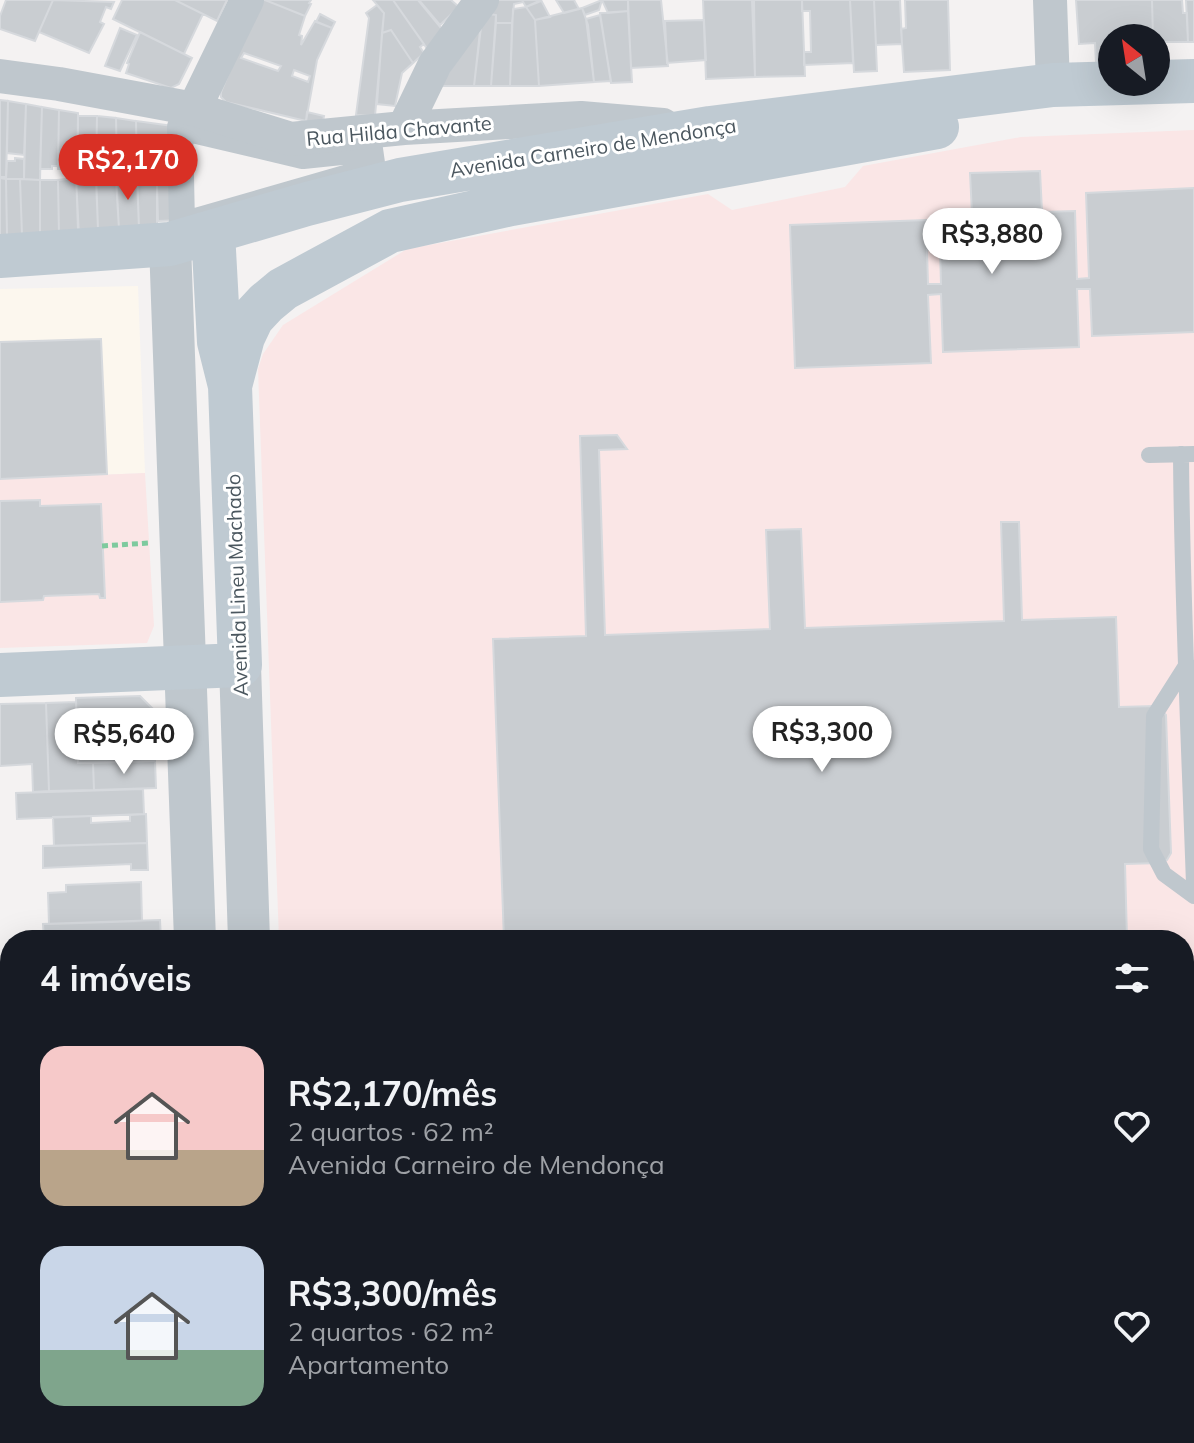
<!DOCTYPE html>
<html lang="pt">
<meta charset="utf-8">
<style>
:root{--surface:#171b24;--page:#20242c;--text:#f1f3f6;--muted:#9ea1a6;--accent:#d93025}
body{margin:0;font-family:Mulish,sans-serif;background:var(--page);color:var(--text);height:100vh;display:flex;flex-direction:column;font-size:30px;white-space:nowrap}
*{box-sizing:border-box;margin:0}
p{font-size:26px;color:var(--muted)}
.icon{flex:none;width:44px;height:44px;fill:none;stroke:currentColor;stroke-width:2;stroke-linecap:round;stroke-linejoin:round}
.map{position:relative;flex:1;overflow:hidden}
.panel{position:absolute;left:0px;top:930px;width:1194px;height:514px;display:flex;flex-direction:column;background:var(--surface);border-radius:32px 32px 0 0;box-shadow:0 8px 32px #0002}
.panel>*{flex:none}
.needle{width:52px;rotate:330deg}
.fabs{position:absolute;left:1098px;top:24px;display:grid;gap:16px}
.fabs a{display:grid;place-items:center;width:72px;height:72px;border-radius:50%;background:var(--surface);box-shadow:0 8px 32px #0002;font-size:40px}
.price{position:absolute;translate:-50% -68px;padding:0 18px;border-radius:28px;background:#fff;color:#222;font-size:26px;line-height:52px;filter:drop-shadow(0 2px 4px #0008)}
.price::after{content:'';position:absolute;left:50%;top:48px;width:24px;height:18px;margin-left:-12px;background:inherit;clip-path:polygon(0 0,100% 0,50% 100%)}
.price.current{background:var(--accent);color:#fff}
ul{padding:0;list-style:none}
li{display:flex;align-items:center;gap:24px;height:200px;padding:0 40px}
li span{display:grid;place-items:center;flex:none;width:224px;height:160px;border-radius:24px;color:#555}
li>.icon{margin-inline-start:auto}
span .icon{width:96px;height:96px;fill:#fffc;stroke-width:1}
li b{font-size:34px}
h2{display:flex;justify-content:space-between;align-items:center;height:96px;padding:0 40px;font-size:34px}
.map>svg:first-child{display:block}
.commercial{fill:#fcf7ee}
.medical{fill:#fae6e6}
.building{fill:#c9cdd1;stroke:#d6d9dd;stroke-width:2;fill-rule:evenodd}
.lines{fill:none;stroke-linecap:round;stroke-linejoin:round}
.path{stroke:#7eca9e;stroke-width:5;stroke-dasharray:6 4;stroke-linecap:butt}
.service{stroke:#bfc7cd;stroke-width:16}
.pedestrian{stroke:#bfc7cd;stroke-width:26}
.minor{stroke:#bfc7cd;stroke-width:34}
.tertiary{stroke:#bfc7cd;stroke-width:42}
.secondary{stroke:#bfcad2;stroke-width:44}
.labels{text-anchor:middle;stroke-width:6;stroke-linejoin:round;paint-order:stroke}
.street-label{font-size:20px;fill:#4b575f;stroke:#fff}
</style>
<div class="map">
<svg width="1194" height="1443" viewBox="0 0 1194 1443">
<rect width="100%" height="100%" fill="#f4f2f2"/>
<path class="commercial" d="M138 286 145 473 0 479V289Z"/>
<path class="medical" d="M1194 130V1443H297L296 1434H1184V940H279L258 369 263 354 283 325 407 249 708 194 732 210 845 187 863 166 1021 137Z
M145 473 154 626 147 643 0 648V479Z"/>
<path class="building" d="M6 0H53L35 41 0 29V16Z
M53 0 114 2 111 9 106 7 100 22 104 24 89 53 39 32Z
M122 0H175L203 14 184 54 113 19Z
M175 0H227L217 21Z
M259 0H265L305 16 299 35 302 36 301 45 315 21 332 28 317 60 306 121 226 102 221 97V92ZM244 53 281 66 278 71 241 58ZM294 70 310 76 308 82 292 76Z
M265 0H311L309 3 311 4 305 16Z
M373 0H393L424 44 420 47 424 53 413 63 391 30 382 33 384 13Z
M393 0H418L446 34 428 50Z
M419 0H451L459 7 440 25Z
M492 0H522L523 2 514 4 512 23H496V15L482 13Z
M522 0H541V1L526 7Z
M541 0 550 17 535 20 526 7Z
M556 0H574L579 9 564 13Z
M602 0 599 10 585 15 582 8Z
M602 0H628V11L608 13Z
M628 0H661L668 66 631 68Z
M703 0H752L755 77 706 79Z
M754 0H802L805 76 755 77Z
M802 0H850L853 63 804 65V52H811L810 11H802Z
M850 0H874L877 71 854 72Z
M874 0H900L902 44 876 45Z
M905 0H948L950 70 904 72 901 29 906 28Z
M1076 0H1152L1153 38H1112V62L1096 63 1095 43 1079 44Z
M1152 0H1182L1183 13H1187L1188 42H1156V38H1153Z
M1186 0H1194V42H1188Z
M377 5 384 13 375 116 356 115 369 18 366 13Z
M526 7 535 20 539 86H510L513 9Z
M582 8 588 25 594 82 539 86 535 20Z
M628 11 632 82 611 83 600 13Z
M482 13 496 15 491 86H474Z
M320 14 335 22 332 28 316 22Z
M600 15 611 81 594 82 586 19Z
M482 19 474 86H440Z
M704 20 706 60 667 63 665 21Z
M496 23H512L510 86H491Z
M120 28 137 35 120 71 105 66Z
M391 30 413 63 402 73 395 106 377 104 382 33Z
M140 32 192 58 179 84 171 88 126 73 129 64 127 63Z
M0 100 8 101 6 177H0Z
M8 101 26 104 24 155 7 153Z
M26 104 42 107 40 180 24 179Z
M42 107 59 110 58 166H52V169H40Z
M59 110 78 113V167L65 166 64 169H58Z
M307 112 324 116 322 127 306 121Z
M78 116H97L96 172 77 170Z
M97 116 116 118 117 168 101 167V172H96Z
M116 118 136 121 137 171 117 174Z
M136 121 180 127 181 177 137 178Z
M15 158 24 159V179H6L7 161H15Z
M76 170 86 171V179H96L98 229 78 230Z
M137 171 139 228 119 229 116 180 129 179 128 172Z
M1040 171 1042 212 1075 211 1077 279 1089 278 1086 193 1194 188V332L1092 336 1090 289H1077L1079 347 943 352 941 294 928 295 931 363 795 368 790 225 926 220V236L939 235 938 215 972 214 970 173ZM927 250H940L941 284H928Z
M96 172 116 174 119 229H98Z
M157 177V227L139 228 137 178Z
M0 178 6 179 7 235H0Z
M76 178 79 235H59L58 180Z
M6 179H20L22 235H7Z
M20 179 40 180V235H22Z
M40 180H58L59 235H40Z
M180 184 182 220 158 221 157 185Z
M101 339 107 474 0 479V342Z
M617 435 627 449 599 450 605 635 770 629 766 530 801 529 805 628 1004 621 1001 522H1019L1022 620 1116 617 1119 707 1156 706 1166 715 1171 853 1167 860 1161 863 1125 864 1127 939 504 940 493 639 586 636 580 436Z
M40 500V506L101 504 105 598H100L99 594 44 596 43 600 0 602V501Z
M140 696 153 709 155 761 78 763 76 698Z
M76 702 78 763H93L94 790 49 791 46 703Z
M46 703 49 791 33 792 32 764 0 766V704Z
M155 761 156 788 94 790 93 763Z
M143 789 144 814 17 819 16 793Z
M146 814 147 843 54 846 53 817 91 816V823L130 821V815Z
M147 843 148 870H131V864L43 868V846Z
M141 882 142 921 49 924 48 893 66 892V885Z
M160 920 161 940H44L43 924Z
M10 1010V1024H0V1011Z
M0 1024H10V1042H0Z
M0 1072H10V1083H1Z
M10 1249V1352H0V1250Z
M0 1370H10V1385H0Z
M61 1434H179V1443H65Z"/>
<g class="lines">
<path class="path" d="M102 546 149 543"/>
<path class="service" d="M1181 454C1182 597 1189 740 1194 884
M1149 455 1194 454
M1187 664 1154 716 1151 849 1164 874 1194 896
M1184 1345 1194 1344"/>
<path class="pedestrian" d="M180 127 303 156 370 149 373 170 182 225Z"/>
<path class="minor" d="M1050 0 1053 85
M0 76 59 84 194 109 291 139 404 128 581 118 663 125
M194 109 247 0
M404 128 435 64 482 0
M0 1223 10 1222"/>
<path class="tertiary" d="M170 244 195 940
M240 665 249 940
M212 1434V1443
M267 1434 268 1443"/>
<path class="secondary" d="M0 256 170 244 307 204 400 180 710 128 1053 85 1194 81
M230 386 243 337 252 318 266 303 283 289 390 231 511 204 937 127
M0 675 240 665 230 386 219 342 213 232"/>
</g>
<g class="labels">
<g class="street-label">
<text transform="translate(399 131) rotate(-5)" y="7">Rua Hilda Chavante</text>
<text transform="translate(593 148) rotate(-9)" y="7">Avenida Carneiro de Mendonça</text>
<text transform="translate(237 585) rotate(-92)" y="7">Avenida Lineu Machado</text>
</g>
</g>
</svg>
<div class="fabs">
<a><svg class="needle" viewBox="-14 -14 28 28"><path d="M0-13l5 13h-10z" fill="#e53935"/><path d="M0 13l5-13h-10z" fill="#9ea1a6"/></svg></a>
</div>
<b class="price current" style="left:128px;top:202px">R$2,170</b>
<b class="price" style="left:992px;top:276px">R$3,880</b>
<b class="price" style="left:822px;top:774px">R$3,300</b>
<b class="price" style="left:124px;top:776px">R$5,640</b>
<section class="panel">
<h2>4 imóveis<svg class="icon" aria-label="filters" viewBox="0 0 24 24"><path d="M4 7h16M4 17h16"/><circle cx="9" cy="7" r="2"/><circle cx="15" cy="17" r="2"/></svg></h2>
<ul>
<li><span style="background:linear-gradient(#f6c9c9 65%,#b9a48a 0)"><svg class="icon" aria-label="home" viewBox="0 0 24 24"><path d="M3 11l9-7 9 7M6 9v11h12V9"/></svg></span><div><b>R$2,170/mês</b><p>2 quartos · 62 m²</p><p>Avenida Carneiro de Mendonça</p></div><svg class="icon" aria-label="heart" viewBox="0 0 24 24"><path d="M12 20l-8-8c-3-5 5-10 8-4 3-6 11-1 8 4z"/></svg></li>
<li><span style="background:linear-gradient(#c9d6e8 65%,#7fa58c 0)"><svg class="icon" aria-label="home" viewBox="0 0 24 24"><path d="M3 11l9-7 9 7M6 9v11h12V9"/></svg></span><div><b>R$3,300/mês</b><p>2 quartos · 62 m²</p><p>Apartamento</p></div><svg class="icon" aria-label="heart" viewBox="0 0 24 24"><path d="M12 20l-8-8c-3-5 5-10 8-4 3-6 11-1 8 4z"/></svg></li>
</ul>
</section>
</div>
